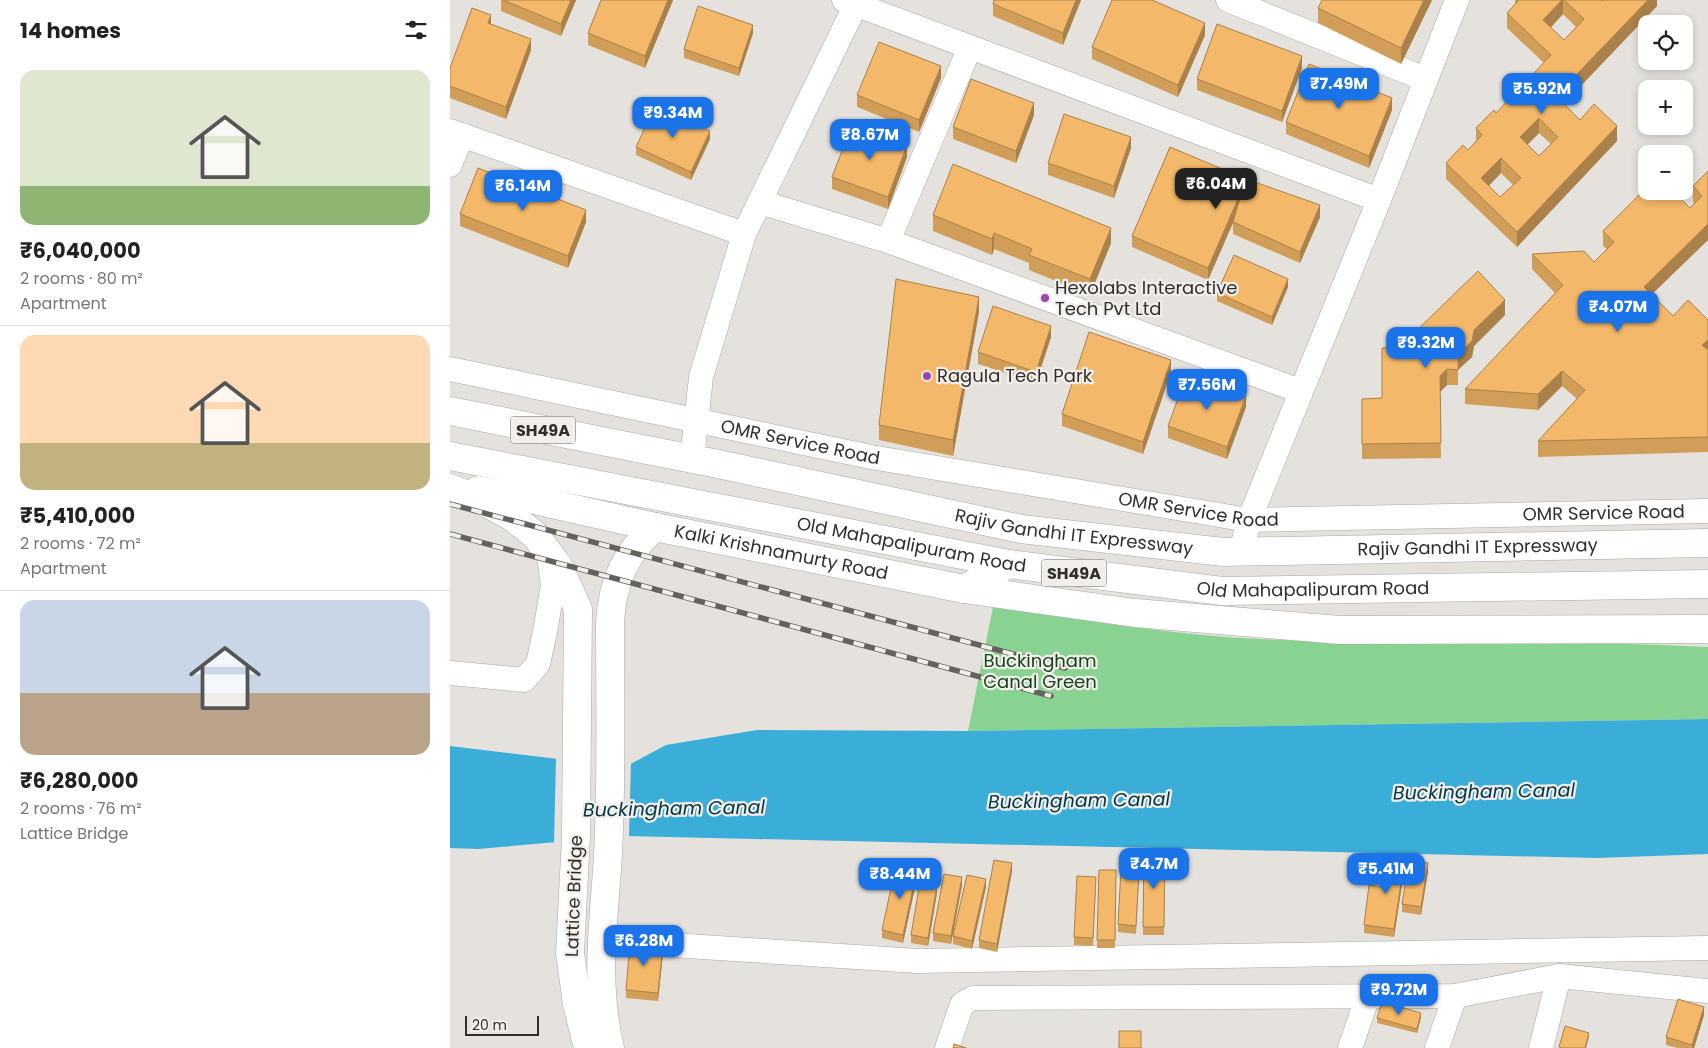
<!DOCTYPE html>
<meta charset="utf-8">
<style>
:root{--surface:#fff;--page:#f2f2f2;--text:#222;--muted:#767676;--line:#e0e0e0;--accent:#1a73e8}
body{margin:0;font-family:Poppins,sans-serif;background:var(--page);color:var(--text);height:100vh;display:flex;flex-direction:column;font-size:19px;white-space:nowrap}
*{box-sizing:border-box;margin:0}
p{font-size:16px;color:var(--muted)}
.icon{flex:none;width:28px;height:28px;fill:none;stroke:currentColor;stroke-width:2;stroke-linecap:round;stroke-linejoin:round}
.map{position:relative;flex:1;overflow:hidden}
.panel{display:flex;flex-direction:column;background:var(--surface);width:450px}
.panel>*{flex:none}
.tools{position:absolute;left:1188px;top:15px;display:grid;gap:10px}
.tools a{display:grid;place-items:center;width:55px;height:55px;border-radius:10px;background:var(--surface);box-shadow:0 2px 8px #0003;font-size:25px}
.scale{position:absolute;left:15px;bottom:12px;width:74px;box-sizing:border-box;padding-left:5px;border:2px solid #312f2d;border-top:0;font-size:14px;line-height:18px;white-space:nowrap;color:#312f2d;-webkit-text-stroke:4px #f2eee9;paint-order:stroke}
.price{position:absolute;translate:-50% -42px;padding:0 11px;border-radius:10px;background:var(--accent);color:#fff;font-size:16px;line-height:32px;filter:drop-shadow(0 1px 2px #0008)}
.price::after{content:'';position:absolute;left:50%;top:30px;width:15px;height:11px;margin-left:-8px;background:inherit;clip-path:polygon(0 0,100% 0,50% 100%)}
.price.on{background:#222;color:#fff}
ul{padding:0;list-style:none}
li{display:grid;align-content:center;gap:10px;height:265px;padding:0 20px}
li+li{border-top:1px solid var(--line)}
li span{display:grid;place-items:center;height:155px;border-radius:15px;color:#555}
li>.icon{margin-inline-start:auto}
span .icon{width:90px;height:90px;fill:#fffc;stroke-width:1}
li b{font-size:21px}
h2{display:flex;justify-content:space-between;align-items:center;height:60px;padding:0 20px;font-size:21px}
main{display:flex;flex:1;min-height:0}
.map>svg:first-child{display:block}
.green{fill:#89d392}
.water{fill:#3aadd8}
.pier{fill:#e5e1dc}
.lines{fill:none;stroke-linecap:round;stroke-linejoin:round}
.minor-casing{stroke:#aba7a2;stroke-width:25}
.major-casing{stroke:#aba7a2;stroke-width:29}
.minor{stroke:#fff;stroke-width:24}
.major{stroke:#fff;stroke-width:28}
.rail-casing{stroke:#64625f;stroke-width:5.5}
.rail{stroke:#f2eee9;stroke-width:4;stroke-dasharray:11;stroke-linecap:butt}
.wall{fill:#d19e5a;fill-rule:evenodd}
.shaded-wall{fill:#aa814a}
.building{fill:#f3b869;stroke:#aa814a;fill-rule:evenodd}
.poi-dot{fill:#a244ad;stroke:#f2eee9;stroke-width:2}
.labels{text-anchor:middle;stroke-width:4.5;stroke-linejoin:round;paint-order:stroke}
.shield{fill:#f2eee9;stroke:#6b6865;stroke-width:1}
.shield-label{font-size:16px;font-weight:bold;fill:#312f2d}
.poi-label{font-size:18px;fill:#312f2d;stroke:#f2eee9;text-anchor:start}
.street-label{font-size:18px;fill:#312f2d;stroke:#f2eee9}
.park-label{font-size:18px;fill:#10461c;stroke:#f2eee9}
.water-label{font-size:19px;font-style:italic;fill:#033749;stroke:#f2eee9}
</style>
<main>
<section class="panel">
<h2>14 homes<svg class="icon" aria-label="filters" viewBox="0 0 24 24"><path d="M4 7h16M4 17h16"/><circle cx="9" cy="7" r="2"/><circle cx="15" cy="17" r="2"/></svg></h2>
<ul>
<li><span style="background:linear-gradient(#dfe7d0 75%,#8fb573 0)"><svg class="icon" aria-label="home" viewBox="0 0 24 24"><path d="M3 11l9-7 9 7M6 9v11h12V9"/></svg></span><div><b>₹6,040,000</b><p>2 rooms · 80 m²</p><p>Apartment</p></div></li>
<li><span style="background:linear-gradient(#ffd9b3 70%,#c2b280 0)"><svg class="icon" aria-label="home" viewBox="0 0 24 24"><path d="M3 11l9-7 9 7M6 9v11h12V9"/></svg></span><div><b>₹5,410,000</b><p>2 rooms · 72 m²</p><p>Apartment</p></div></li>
<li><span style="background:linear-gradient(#c9d6e8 60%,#b9a48a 0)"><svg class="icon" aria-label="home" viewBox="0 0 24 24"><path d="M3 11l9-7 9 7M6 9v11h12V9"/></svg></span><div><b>₹6,280,000</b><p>2 rooms · 76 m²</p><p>Lattice Bridge</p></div></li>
</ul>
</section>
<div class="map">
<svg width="1258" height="1048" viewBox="0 0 1258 1048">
<rect width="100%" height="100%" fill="#e5e1dc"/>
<path class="green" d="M543 607C631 619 720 635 809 639 959 645 1108 639 1258 647V719L518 731Z"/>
<path class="water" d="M1258 719V854L1147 858 176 836 28 849 0 848V746L175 767 216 745 307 730 518 731Z"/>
<path class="pier" d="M106 757 175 765 181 761 179 838 104 845Z"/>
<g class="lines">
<defs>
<g id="minor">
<path d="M394 0 929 200"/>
<path d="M778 0 975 79"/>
<path d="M520 47 438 241 850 391"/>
<path d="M0 131 294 234"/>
<path d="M0 165 12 135"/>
<path d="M310 202 438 241"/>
<path id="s1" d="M0 369 421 457 799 520 1258 511"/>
<path d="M242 459 251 377 294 234 408 0"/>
<path d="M791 552 799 520 929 200 1007 0"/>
<path d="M0 673 74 680 88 664 95 632 103 585 99 556"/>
<path d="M176 942 467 961 1258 948"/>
<path d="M497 1048 512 1004 523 998 1005 996 1109 976 1258 991"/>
<path d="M900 1048 918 996"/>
<path d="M987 1048 1005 996"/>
<path d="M1091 1048 1109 976"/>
</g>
<g id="major">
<path id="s2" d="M0 411 268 464 571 529 773 552 1258 543"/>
<path id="s3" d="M0 456 559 564 772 591 1258 584"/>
<path d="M0 488 38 504 62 517 85 535 109 567 128 609 126 836 120 953 127 1004 138 1048"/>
<path d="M28 490 71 497 205 527"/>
<path d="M514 589 685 613 890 630 1258 629"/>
<path id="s4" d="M160 1048C144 981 154 922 158 855 162 778 160 700 160 623 162 583 175 553 205 527L514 589 559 564"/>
</g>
</defs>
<use href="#minor" class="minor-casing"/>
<use href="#major" class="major-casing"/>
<use href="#minor" class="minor"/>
<use href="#major" class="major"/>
<defs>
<path id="rail" d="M0 504 615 668
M0 534 601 696"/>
</defs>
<use href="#rail" class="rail-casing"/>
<use href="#rail" class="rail"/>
</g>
<path class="wall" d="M51 0H126L111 36 51 11Z
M151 0H223L195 68 138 45V33Z
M631 0 613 45 543 16V4Z
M982 0 951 64 868 23V8Z
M1065 0H1151L1152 1 1207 0V6L1113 104 1130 120 1167 141 1067 247 996 179V163L1018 150 1026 141V128L1046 113 1094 63 1057 28V13L1065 5ZM1113 14 1126 27 1114 40 1100 28ZM1089 133 1101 144 1089 156 1077 145ZM1051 173 1063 185 1050 197 1039 186Z
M41 24 81 50 56 119 0 98V68Z
M303 33 289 76 234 58V49Z
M755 35 728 97 642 59V47Z
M852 68 832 122 747 90V79Z
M491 78 469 132 407 107V95Z
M942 110 919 168 836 134V122Z
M584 115 566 163 503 139V127Z
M260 139 241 180 186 155V147Z
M720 147 870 217 850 263 783 234V223L758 280 682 247V236Z
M681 148 664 198 598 175V163Z
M457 157 438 209 382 189V177Z
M1258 171V240L1201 294 1223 316 1258 320V452L1088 457V441L1127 399 1112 386 1088 410 1015 404V389L1105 293 1082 269V254L1144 262 1157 249 1153 246V231L1240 208 1244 203 1243 202V186Z
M10 214 136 222 118 268 10 226Z
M483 215 661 243 640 295 579 270V263L544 249 542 255 483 231Z
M838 287 822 325 767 301V293Z
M529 312 503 456 429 440V425Z
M1055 315 1024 346 1022 357 1008 370V385H997L990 391 991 458 912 459V399L932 398 963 348Z
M601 337 586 383 528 364V352Z
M721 372 693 454 612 426V414Z
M796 407 777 459 718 438V426Z
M694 852H715L714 935H693Z
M690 861 686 934 668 932V924Z
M955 865 944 937 914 933V925L931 887Z
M649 870H666L665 948H647Z
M562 871 547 952 529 948V940Z
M978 871 971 915 952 912V904Z
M467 878 453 943 432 938V930Z
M512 885 501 944 483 941V933Z
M646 885 643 946 624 945V937Z
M536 887 522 949 503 944V936Z
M487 893 478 946 461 943V935Z
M213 953 208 1001 176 998V990Z
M1254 1015 1244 1048H1227L1216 1045V1037Z
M971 1017 967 1033 927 1023V1018Z"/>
<path class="shaded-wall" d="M121 0H126L111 36V24Z
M218 0H223L195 68V56Z
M626 0H631L613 45V33Z
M974 0H982L951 64V48Z
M1112 0H1113V14L1093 36V20Z
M1198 0H1207V6L1106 112V96Z
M41 15V27L38 23Z
M755 23V35L728 97V85Z
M303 25V33L289 76V68Z
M81 39V50L56 119V107Z
M852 56V68L832 122V111Z
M491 66V78L469 132V120Z
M942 98V110L919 168V156Z
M584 103V115L566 163V151Z
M1089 118V133L1070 152V137Z
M1167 126V141L1067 247V232Z
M260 131V139L241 180V172Z
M681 137V148L664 198V186Z
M457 145V157L438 209V197Z
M1051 158V173L1031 193V178Z
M794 185V197L758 280V268Z
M870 205V217L850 263V252Z
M136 210V222L118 268V256Z
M1258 224V240L1194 302V287Z
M661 228V243L640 295V279Z
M544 233V249L542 255V239Z
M838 279V287L822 325V317Z
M529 297V312L503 456V440Z
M1055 300V315L1024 346 1022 357 1008 370V355L1024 330Z
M601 326V337L586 383V372Z
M1258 340V355L1252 345Z
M721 360V372L693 454V442Z
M997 369V385L990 392V376Z
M1112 371V386L1088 410V394Z
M796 396V407L777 459V447Z
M955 857V865L944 937V929Z
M562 863V871L547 952V944Z
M978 863V871L971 915V907Z
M467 870V878L453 943V935Z
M512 877V885L501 944V936Z
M536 879V887L522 949V941Z
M487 885V893L478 946V938Z
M213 945V953L208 1001V993Z
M1254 1007V1015L1244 1048H1242V1045Z
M971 1013V1017L967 1033V1029Z
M1139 1033V1037L1136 1048H1135Z"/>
<path class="building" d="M53 0H121L111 24Z
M151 0H218L195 56 138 33Z
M544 0H626L613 33 543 4Z
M662 0H702L755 23 728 85 642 47Z
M872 0H974L951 48 868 8Z
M1067 0H1112L1093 20 1114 40 1134 19 1114 0H1151L1152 1 1153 0H1198L1106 96 1130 120 1144 104 1167 126 1067 232 996 163 1013 145 1018 150 1032 135 1026 128 1044 110 1046 113 1101 55 1057 13 1068 1ZM1089 118 1108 137 1089 156 1070 137ZM1051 158 1071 178 1050 197 1031 178Z
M248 6 303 25 289 68 234 49Z
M22 8 41 15 38 23 81 39 56 107 0 86V68Z
M767 24 852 56 832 111 747 79Z
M429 42 491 66 469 120 407 95Z
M859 64 942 98 919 156 836 122Z
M521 79 584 103 566 151 503 127Z
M205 106 260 131 241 172 186 147Z
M614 114 681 137 664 186 598 163Z
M402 125 457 145 438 197 382 177Z
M720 147 796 179 870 205 850 252 783 222 794 185 758 268 682 236Z
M503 164 661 228 640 279 579 255 582 249 544 233 542 239 483 215Z
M28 168 136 210 118 256 10 214Z
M1258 171V224L1194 287 1223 316 1238 300 1258 320V340L1252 345 1258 350V437L1088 441 1135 390 1112 371 1088 394 1015 389 1113 285 1082 254 1134 251 1144 262 1164 242 1153 231 1196 188V191H1223L1240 208 1252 196 1243 186Z
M784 255 838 279 822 317 767 293Z
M1028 271 1055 300 1024 330 1022 341 1008 355V370L997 369 990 376 991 443 912 444V399L932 398V348H963L966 331Z
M446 279 529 297 503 440 429 425Z
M543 306 601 326 586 372 528 352Z
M639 332 721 360 693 442 612 414Z
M737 374 796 396 777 447 718 426Z
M672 852 690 853 686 926 668 924Z
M694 852H715L714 927H693Z
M936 854 955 857 944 929 914 925 919 885 931 887Z
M544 860 562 863 547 944 529 940Z
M959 861 978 863 971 907 952 904Z
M446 865 467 870 453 935 432 930Z
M649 870H666L665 940H647Z
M494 874 512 877 501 936 483 933Z
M517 875 536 879 522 941 503 936Z
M627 876 646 877 643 938 624 937Z
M470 882 487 885 478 938 461 935Z
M180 942 213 945 208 993 176 990Z
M1228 999 1254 1007 1242 1045 1216 1037Z
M932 1002 971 1013 967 1029 927 1018Z
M1115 1026 1139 1033 1135 1048H1112L1109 1047Z
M669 1031H691V1048H669Z
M504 1044 516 1048H503Z"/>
<g class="poi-dot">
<circle cx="595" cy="298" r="5"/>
<circle cx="477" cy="376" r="5"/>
</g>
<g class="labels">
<g class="shield">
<rect x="60.5" y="416.5" width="65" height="27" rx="4"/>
<rect x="591.5" y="559.5" width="65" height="27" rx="4"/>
</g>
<g class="shield-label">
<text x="93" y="436">SH49A</text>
<text x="624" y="579">SH49A</text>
</g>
<g class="poi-label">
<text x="605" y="294">Hexolabs Interactive<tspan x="605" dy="21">Tech Pvt Ltd</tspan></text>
<text x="487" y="382">Ragula Tech Park</text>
</g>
<g class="street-label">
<text dy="6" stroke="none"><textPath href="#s1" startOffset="358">OMR Service Road</textPath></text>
<text dy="6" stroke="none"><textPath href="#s1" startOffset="762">OMR Service Road</textPath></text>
<text dy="6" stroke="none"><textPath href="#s1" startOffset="1168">OMR Service Road</textPath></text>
<text dy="6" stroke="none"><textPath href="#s2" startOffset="636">Rajiv Gandhi IT Expressway</textPath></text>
<text dy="6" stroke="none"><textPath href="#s3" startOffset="470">Old Mahapalipuram Road</textPath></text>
<text dy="6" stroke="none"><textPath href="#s2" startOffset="1041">Rajiv Gandhi IT Expressway</textPath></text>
<text dy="6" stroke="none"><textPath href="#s4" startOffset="664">Kalki Krishnamurty Road</textPath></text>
<text dy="6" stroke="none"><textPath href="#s3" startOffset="875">Old Mahapalipuram Road</textPath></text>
<text transform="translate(124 896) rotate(-88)" y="6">Lattice Bridge</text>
</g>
<g class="park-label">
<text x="590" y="667">Buckingham<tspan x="590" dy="21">Canal Green</tspan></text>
</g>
<g class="water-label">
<text transform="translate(1034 791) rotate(-1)" y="7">Buckingham Canal</text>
<text transform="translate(629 800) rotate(-1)" y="7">Buckingham Canal</text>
<text transform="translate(224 808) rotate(-1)" y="7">Buckingham Canal</text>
</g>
</g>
</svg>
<div class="tools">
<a><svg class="icon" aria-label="locate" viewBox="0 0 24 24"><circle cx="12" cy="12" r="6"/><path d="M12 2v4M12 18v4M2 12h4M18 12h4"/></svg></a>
<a>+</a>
<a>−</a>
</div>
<div class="scale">20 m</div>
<b class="price" style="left:889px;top:110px">₹7.49M</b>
<b class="price" style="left:1092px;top:115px">₹5.92M</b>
<b class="price" style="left:223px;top:139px">₹9.34M</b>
<b class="price" style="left:420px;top:161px">₹8.67M</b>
<b class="price on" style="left:766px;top:210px">₹6.04M</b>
<b class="price" style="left:73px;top:212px">₹6.14M</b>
<b class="price" style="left:1168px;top:333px">₹4.07M</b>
<b class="price" style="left:976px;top:369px">₹9.32M</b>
<b class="price" style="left:757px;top:411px">₹7.56M</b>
<b class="price" style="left:704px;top:890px">₹4.7M</b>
<b class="price" style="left:936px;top:895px">₹5.41M</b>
<b class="price" style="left:450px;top:900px">₹8.44M</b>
<b class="price" style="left:194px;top:967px">₹6.28M</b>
<b class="price" style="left:949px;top:1016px">₹9.72M</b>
</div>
</main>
